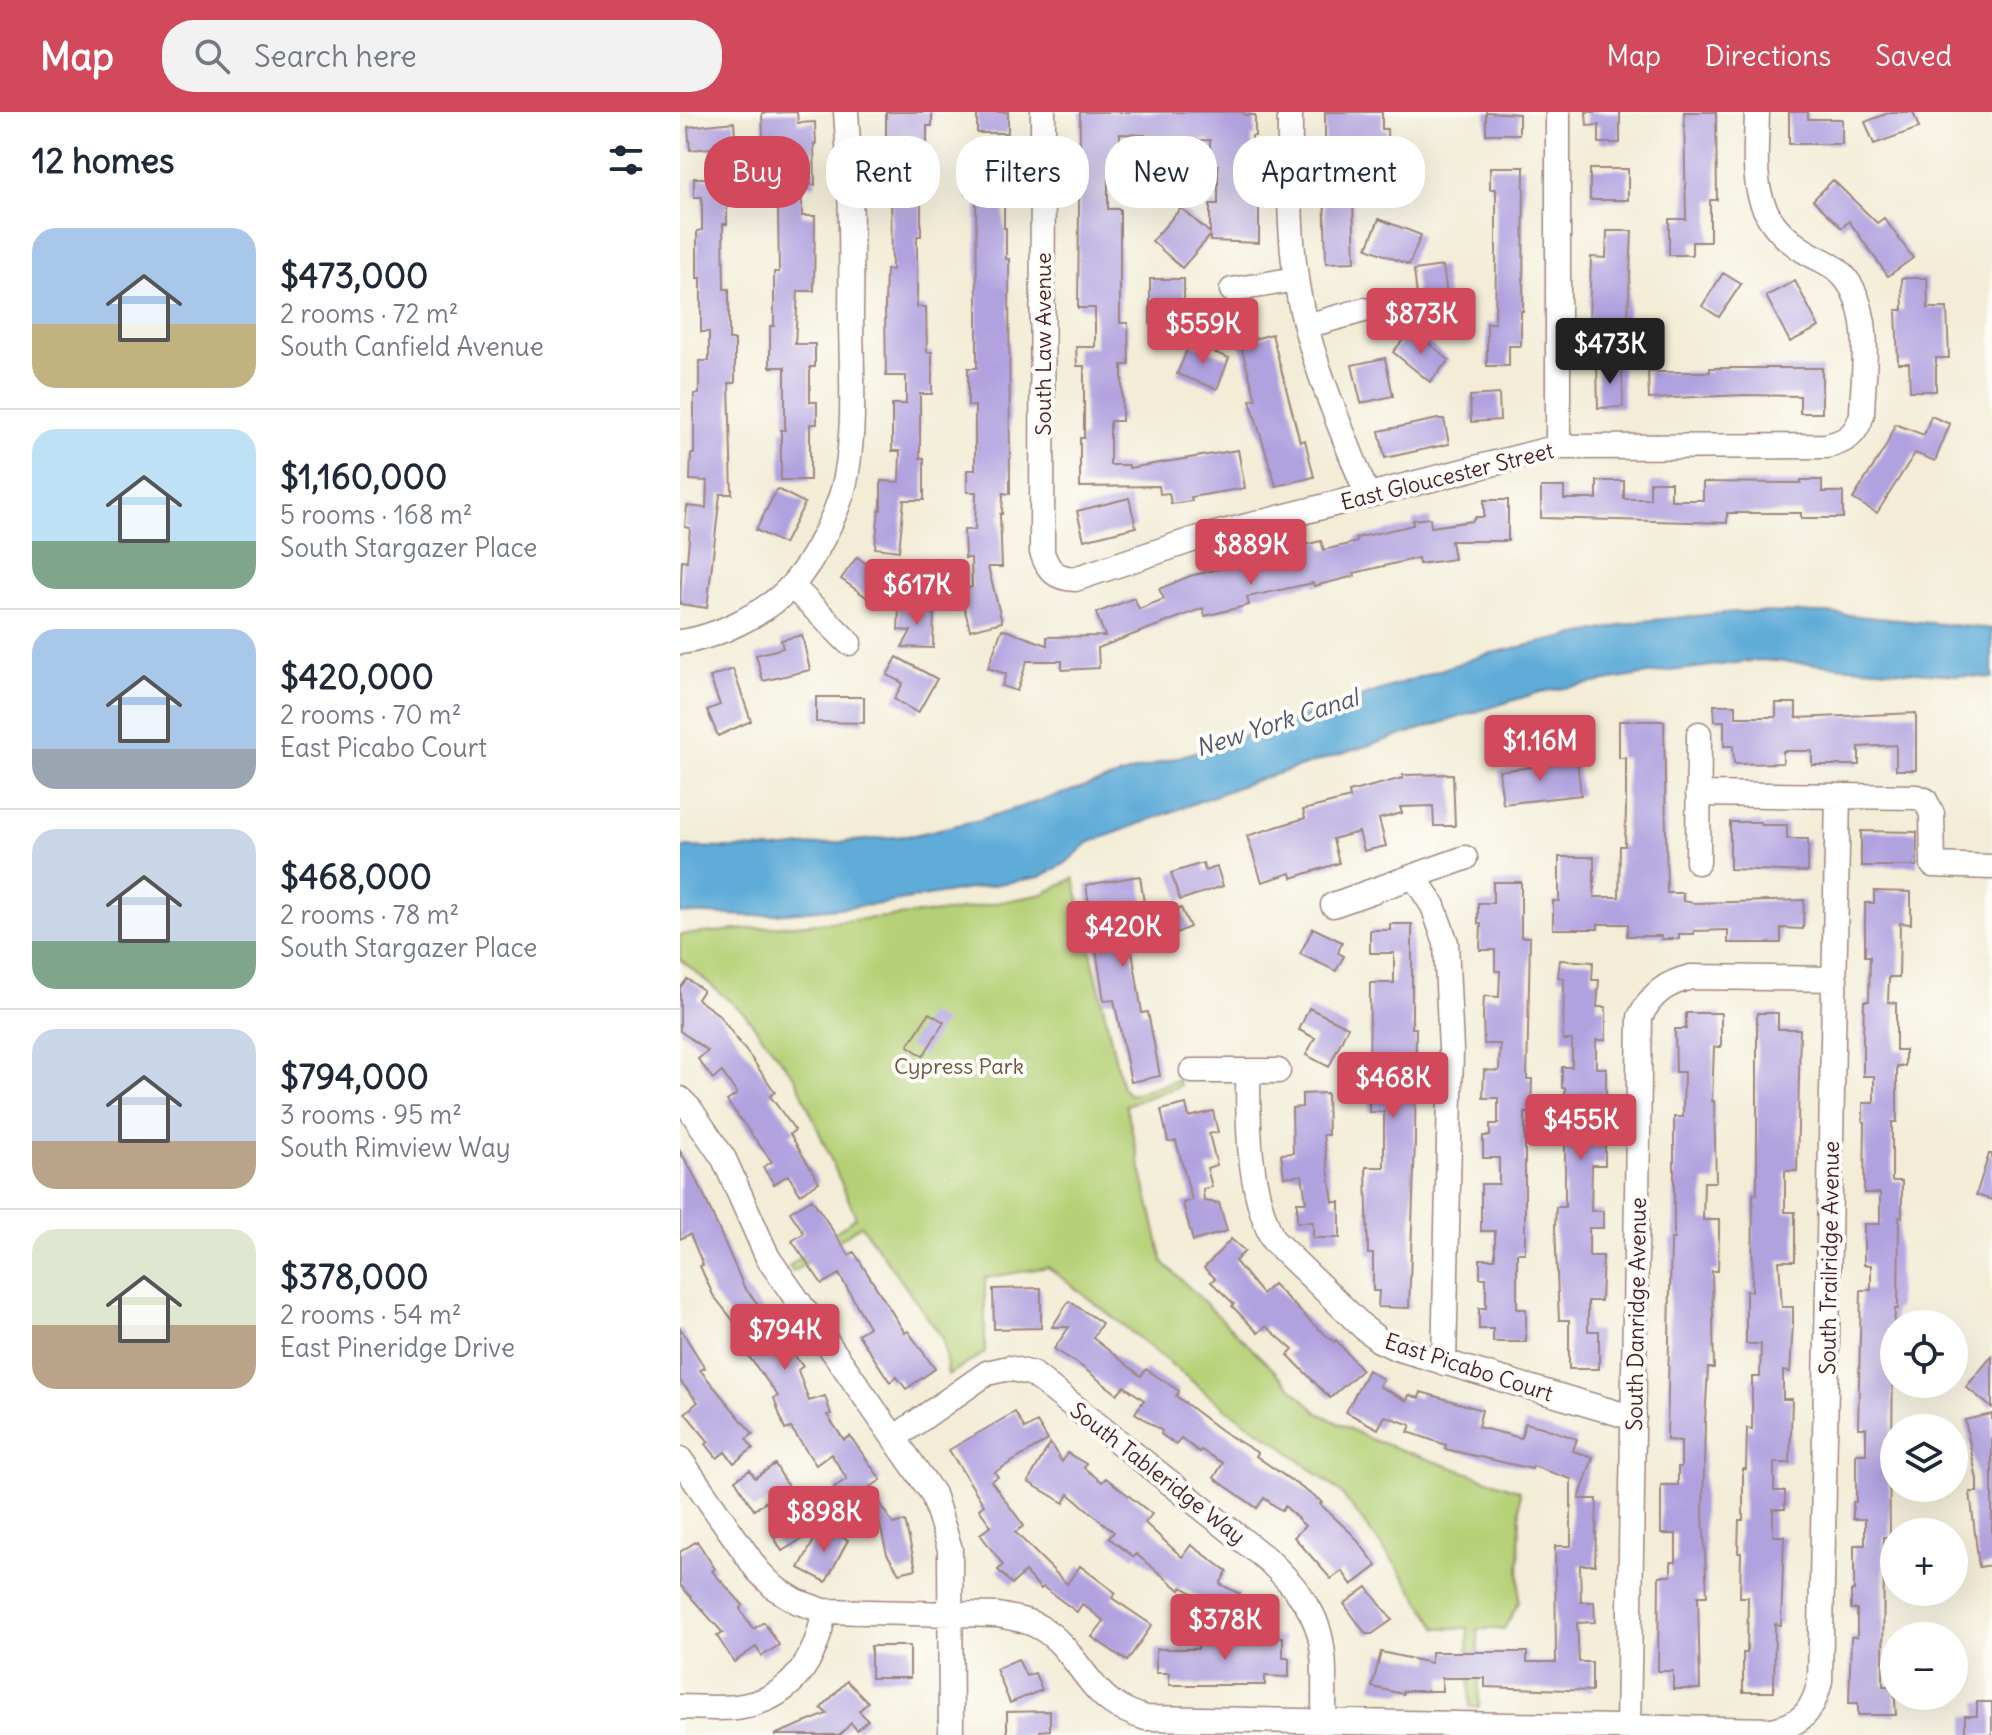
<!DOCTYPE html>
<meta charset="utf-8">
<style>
:root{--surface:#fff;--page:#f2f2f3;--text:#1f2937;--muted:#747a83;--line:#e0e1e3;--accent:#d1495b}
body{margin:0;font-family:Delius,sans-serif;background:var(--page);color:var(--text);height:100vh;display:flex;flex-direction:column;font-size:30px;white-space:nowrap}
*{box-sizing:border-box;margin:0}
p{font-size:26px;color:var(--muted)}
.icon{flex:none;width:44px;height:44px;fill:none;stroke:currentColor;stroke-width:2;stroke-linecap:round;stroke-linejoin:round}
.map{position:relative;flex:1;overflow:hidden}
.details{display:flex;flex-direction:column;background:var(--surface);width:680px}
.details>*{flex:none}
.banner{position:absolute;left:24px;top:24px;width:760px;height:72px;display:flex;gap:16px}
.buttons{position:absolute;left:1200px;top:1198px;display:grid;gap:16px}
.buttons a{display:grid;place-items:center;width:88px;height:88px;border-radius:50%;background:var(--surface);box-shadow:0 8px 32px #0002;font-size:40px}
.price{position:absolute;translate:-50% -68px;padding:0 18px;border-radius:8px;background:var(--accent);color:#fff;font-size:26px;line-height:52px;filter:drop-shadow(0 2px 4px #0008)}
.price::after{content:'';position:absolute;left:50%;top:48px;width:24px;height:18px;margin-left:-12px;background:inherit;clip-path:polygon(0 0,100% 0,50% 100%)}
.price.current{background:#222;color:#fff}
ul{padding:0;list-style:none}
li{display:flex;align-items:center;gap:24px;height:200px;padding:0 32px}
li+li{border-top:2px solid var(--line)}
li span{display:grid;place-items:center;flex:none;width:224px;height:160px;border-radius:24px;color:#555}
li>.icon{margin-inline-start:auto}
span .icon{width:96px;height:96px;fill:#fffc;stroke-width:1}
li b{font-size:34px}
h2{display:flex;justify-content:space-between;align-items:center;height:96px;padding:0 32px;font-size:34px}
.tag{padding:0 28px;border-radius:32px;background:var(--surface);box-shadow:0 8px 32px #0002;font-size:28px;line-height:72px}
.tag.current{background:var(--accent);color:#fff}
header{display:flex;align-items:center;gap:48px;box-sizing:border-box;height:112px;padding:0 40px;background:var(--accent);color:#fff}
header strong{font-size:38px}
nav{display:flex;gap:44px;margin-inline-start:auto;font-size:28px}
.search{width:560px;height:72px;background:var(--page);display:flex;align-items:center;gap:20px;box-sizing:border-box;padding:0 28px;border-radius:32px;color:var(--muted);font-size:30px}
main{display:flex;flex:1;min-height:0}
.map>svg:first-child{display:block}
.green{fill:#b5d076;stroke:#807850;stroke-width:2}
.water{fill:#5facd8;stroke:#546682;stroke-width:2}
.building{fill:#b0a1df}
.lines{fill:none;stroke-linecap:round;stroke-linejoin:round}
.minor-casing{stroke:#9e8681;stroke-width:27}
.minor{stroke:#fff;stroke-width:24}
.labels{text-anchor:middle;stroke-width:8;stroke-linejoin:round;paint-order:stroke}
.street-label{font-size:22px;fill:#4a1f2b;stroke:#fdfcf7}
.park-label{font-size:22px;fill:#6a5442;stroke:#fdfcf7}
.water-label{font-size:24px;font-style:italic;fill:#525770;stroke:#fdfcf7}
</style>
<header>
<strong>Map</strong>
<div class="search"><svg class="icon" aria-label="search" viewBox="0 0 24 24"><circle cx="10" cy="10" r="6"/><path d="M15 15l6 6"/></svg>Search here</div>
<nav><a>Map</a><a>Directions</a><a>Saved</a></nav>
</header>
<main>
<section class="details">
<h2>12 homes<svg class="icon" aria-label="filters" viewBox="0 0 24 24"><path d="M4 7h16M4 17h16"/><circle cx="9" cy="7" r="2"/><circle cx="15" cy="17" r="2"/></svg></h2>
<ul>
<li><span style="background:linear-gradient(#a9c7e8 60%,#c2b280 0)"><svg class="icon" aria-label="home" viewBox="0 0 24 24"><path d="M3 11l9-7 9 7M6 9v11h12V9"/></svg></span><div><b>$473,000</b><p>2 rooms · 72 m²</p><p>South Canfield Avenue</p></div></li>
<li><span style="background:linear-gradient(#bfe0f5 70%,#7fa58c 0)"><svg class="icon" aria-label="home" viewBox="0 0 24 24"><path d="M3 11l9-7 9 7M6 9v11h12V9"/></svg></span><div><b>$1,160,000</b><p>5 rooms · 168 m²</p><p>South Stargazer Place</p></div></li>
<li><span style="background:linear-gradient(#a9c7e8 75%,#9aa5b1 0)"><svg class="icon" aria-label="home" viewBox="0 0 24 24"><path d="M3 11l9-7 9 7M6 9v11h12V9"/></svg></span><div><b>$420,000</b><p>2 rooms · 70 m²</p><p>East Picabo Court</p></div></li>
<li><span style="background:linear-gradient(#c9d6e8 70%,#7fa58c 0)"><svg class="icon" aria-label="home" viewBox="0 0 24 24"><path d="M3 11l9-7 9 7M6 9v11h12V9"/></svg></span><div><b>$468,000</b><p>2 rooms · 78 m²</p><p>South Stargazer Place</p></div></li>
<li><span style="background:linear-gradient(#c9d6e8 70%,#b9a48a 0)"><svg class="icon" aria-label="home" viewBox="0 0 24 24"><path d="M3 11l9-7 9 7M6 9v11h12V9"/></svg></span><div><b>$794,000</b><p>3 rooms · 95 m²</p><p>South Rimview Way</p></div></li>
<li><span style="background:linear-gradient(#dfe7d0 60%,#b9a48a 0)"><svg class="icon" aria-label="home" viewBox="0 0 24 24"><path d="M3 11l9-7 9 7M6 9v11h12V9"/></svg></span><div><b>$378,000</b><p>2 rooms · 54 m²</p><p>East Pineridge Drive</p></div></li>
</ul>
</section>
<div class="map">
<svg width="1312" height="1623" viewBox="0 0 1312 1623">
<rect width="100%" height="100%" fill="#fdfcf7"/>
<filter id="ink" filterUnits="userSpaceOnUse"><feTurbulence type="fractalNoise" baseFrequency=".0125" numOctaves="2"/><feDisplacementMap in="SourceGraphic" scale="16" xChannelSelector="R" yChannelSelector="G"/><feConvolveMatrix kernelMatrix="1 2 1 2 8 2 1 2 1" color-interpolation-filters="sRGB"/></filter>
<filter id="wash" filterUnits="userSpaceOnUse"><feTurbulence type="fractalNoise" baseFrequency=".006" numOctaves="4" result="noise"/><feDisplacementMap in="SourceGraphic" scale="32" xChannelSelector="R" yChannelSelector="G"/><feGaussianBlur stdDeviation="1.8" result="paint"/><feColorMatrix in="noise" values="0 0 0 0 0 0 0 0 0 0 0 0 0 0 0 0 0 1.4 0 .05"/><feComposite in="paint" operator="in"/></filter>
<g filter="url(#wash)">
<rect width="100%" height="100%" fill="#f3edd7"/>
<path class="green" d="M394 766 442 976 450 983 498 968 500 974 446 993 483 1150 638 1301 690 1327 840 1379 839 1490 824 1517H798L799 1595H790L788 1516H758L718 1456 661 1381 598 1331 546 1297 439 1210 368 1155 305 1166V1241L268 1263 263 1227 181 1113 113 1160 109 1154 176 1105 116 967 64 901 0 847V823L274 799 363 782Z"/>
<path class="water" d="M1056 500 1146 501 1312 517V566L1081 548 974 561 860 580 571 670 408 731 386 751 360 765 201 792 74 804 0 801V735L95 737 234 723 299 708 568 623 807 542 963 509Z
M864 626 866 640 837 644 835 630Z"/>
<g id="blocks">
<path class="building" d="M117 0 118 11 135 10 136 32H134L135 73H122V104H135L134 179H118L115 232H135V255H130V290H137V312H130V368H101V318H105V255H90V214H94V160H99L97 34H91L90 24 83 25 82 1Z
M206 0H252V14H247V70H241V124H237V195H246L247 240H252V282H240V346H244V388H224L219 439 195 436 199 398H201V369L219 370 220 339H212V292H226V264H206L205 195 206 158H212L211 78H223V44H206Z
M297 0H328V21H297Z
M400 0H564V3H575V24H572V92H579V131L530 129V124L502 156 472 129 501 96 530 121V92H538V53H530V28L465 29V23L440 22V67H428V97H440V211H448L449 253H442V309H430V353H449V356L558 338 565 376 511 385 512 389 491 392 489 381 480 382 479 374 400 375V326H404V254H397L396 235H415V196H398Z
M645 0H702V17H707L708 51H703V76H699V88H673L675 150 646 151 644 72H637L638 32H645Z
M806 0 839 2V22H806Z
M906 0H940V31H919V13L907 14Z
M1004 0H1036L1037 88H1030V130H1012V143H989V107H1006Z
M1109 0H1128V7H1162V32H1109Z
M1211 0H1233L1239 16 1194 32 1185 10Z
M54 10 57 52 47 53V112H43L44 177H49V228H55V271H49L52 382H40L27 496 0 492 2 448 7 449 10 416 5 415 7 394 26 396 27 369 10 368 11 342H14V282H19V249H29V220H21V166H17V119L22 118V85H14V66H34L31 36 10 38 8 15Z
M285 48H324V116H326V147H329L330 382 323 381 322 402H320L322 455H308L322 510 290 518 280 478 292 475 291 446H285L284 418H295L296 380H287V358H295V294H288V256H297V188L296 82H285Z
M810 55H844L843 199H841V234H829V254H807V211H815L816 150V77H810Z
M910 57H948V88H910Z
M1153 68 1197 111 1204 106 1233 146 1208 164 1169 109 1162 116 1133 88Z
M699 107 741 123 729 153 687 136Z
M927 119H952L947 226H926V210H909L911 145 926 146Z
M763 154 769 198 739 201 734 158Z
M1043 161 1061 172 1039 205 1022 194Z
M1222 166H1247L1248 196H1267L1269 246H1256V279H1230L1229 251H1218L1216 198H1223Z
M470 167H504V212H470Z
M1115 169 1139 215 1110 230 1086 184Z
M732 217 769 248 750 270 713 240Z
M592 222 620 330 625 328 634 365 596 374 570 288 576 287 560 231Z
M510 231 549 246 537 277 497 262Z
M705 246 713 284 681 291 672 253Z
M917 253H942L943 295 918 296Z
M1030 256H1142V301H1120V284L1065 283 969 287 968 260H1030Z
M819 282 820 308 791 310 790 284Z
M1251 304 1270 312 1255 349 1235 341 1197 401 1173 387 1206 334 1215 312 1244 323Z
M758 307H764L769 332 705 346 699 319Z
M1121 368H1142V380H1163V406H1121V401H1047V411L861 406V375H884V387H917V369H944V387H970V370H991V388H1023V370L1121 371Z
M97 377 125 391 104 432 76 418Z
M449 386 456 415 404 428 397 399Z
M804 388H828V429H771L774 447 739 452 738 446 674 461 675 464 634 474 633 471 567 485 569 493 525 504 523 496 418 536 419 556 382 558V549H347L337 579 322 574 326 562 308 556 322 517 367 533V525L425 524 416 501 454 486 459 497 484 487 479 477 510 464 625 436 624 433 641 429 644 438 677 430 676 426 733 413V408L750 406 751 415 792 409 796 405H804Z
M177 445 211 469 195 491 161 467Z
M219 496 254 497 253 536 222 535 231 519 218 518Z
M122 523 130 558 83 569 76 543 103 536 101 528Z
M217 545 257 567 238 601 214 587 223 571 207 563Z
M53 557 71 609 38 624 27 598 40 593 30 565Z
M136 585H184V611L136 610Z
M1096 591H1116V606L1236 601V658H1216V633L1179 635V653H1132V639H1103V651L1054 652 1053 634H1044V609H1035L1034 593H1056V605H1096Z
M939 609H984L987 781H1003V789L1014 791 1124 788 1123 817 1101 816V831H1048V818L1014 819V822H999V827H981V824H947L948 812H918V817H873V789H879V745H914V785H939L940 734H945L946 695V646H939Z
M897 649 901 683 823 692 819 659Z
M773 662 775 714H754L753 694 720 695 722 701 699 707 706 734 684 739 679 720 653 727 659 751 612 766 611 761 582 770 567 724 625 706 623 698 670 686 669 680 723 666V663Z
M1050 710H1081V713H1107V727H1128V760L1050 757Z
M1181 719 1237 720V754H1181Z
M523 751 525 759 537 755 543 774 500 788 491 761Z
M460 764 465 798 446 801 462 901 468 900 480 964 451 970 434 888 424 889 406 773Z
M813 770H841V825H850L847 967H852L851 1001H845V1141H837V1197H846V1230H813V1217H799V1196H806V1166H800V1147H815V1119H801V1072H819V1046H803V1024H810V1012H818V986H803L804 958 819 959 820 932H804L803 904 804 884 819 885 820 859H815V838H800L801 812H798V791H813Z
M1194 779 1231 780V812L1220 811 1219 865H1209L1208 890 1216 891V938H1225V954H1217V1010H1212V1069H1222V1105H1219L1218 1197H1215L1213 1243 1212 1335H1209L1210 1425H1204L1203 1574H1214L1216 1603H1178V1591H1169L1171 1525H1177V1497H1171V1479H1174V1433H1185V1407H1173V1390H1176V1342H1186V1316H1178L1181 1178H1191V1153H1184V1112H1200V1081H1184L1185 1010H1183V991H1194V964H1183V926L1184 889H1189L1190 844H1185V791H1194Z
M501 796 510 815 494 822 486 803Z
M710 812H732V916H736L735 1030 729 1196 698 1195 699 1179H693V1142H688L686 1055H704V1000H689V980H700L689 974 690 871H714V841H690V818H710Z
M633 816 662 830 658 841 664 844 656 859 620 842Z
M880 848 913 850 912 868H919L917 895H926V928H916V956H926V1005H912V1033H925V1053H912L911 1099H923V1116H909V1144H923L921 1189H908V1219H919V1257H889V1208H879L875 1115 876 1095H885V976H882V955H892V928H883L884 866 878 865Z
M7 867 23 878 17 887 38 902 72 947 95 980 90 984 115 1018 110 1022 139 1070 120 1082 108 1063 94 1072 83 1055 92 1050 47 989 57 982 42 960 33 967 18 947 28 939 0 919V876Z
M629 896 668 915 649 955 626 943 635 926 619 918Z
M249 901 264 910 243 944 228 934Z
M1006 901H1041V935H1034L1032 989H1034L1036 1070H1024L1023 1108H1039V1122L1038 1159H1032L1034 1256H1028L1025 1309 1023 1401 1027 1484H1018L1020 1577H993V1559H978L979 1464H991V1450H996V1422H981V1373H998V1355H1001V1329L987 1328 991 1127H994V1005H1003L1004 960H996L995 917H1006Z
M1077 901H1098V917H1120L1117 1059H1105V1100H1115V1149H1099L1102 1195H1113V1213L1110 1260 1103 1259V1287H1112L1110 1351H1094V1379H1105V1397H1093V1424H1104L1101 1513 1095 1512 1094 1580H1063V1541H1067L1068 1485H1060L1061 1441H1058L1059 1408H1063V1357H1066L1067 1316 1072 1317V1265H1080L1081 1232H1066V1179H1072L1073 1082H1077Z
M647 981 648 1023H643L653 1090H660V1126H633V1110H617V1090H626L622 1063 604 1065 601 1042 613 1041 612 996 622 995V982Z
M506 992 509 1005 533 999 538 1020 529 1022 537 1053 527 1056 532 1075 523 1077 524 1089 539 1091 547 1119 513 1129 503 1091 512 1088 496 1029 488 1030 481 998Z
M0 1039 19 1072 64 1175 94 1212 84 1220 102 1244 110 1238 123 1254 118 1258 129 1289 145 1284 151 1302 147 1303 164 1328 170 1324 201 1368 190 1375 213 1412 225 1409 236 1457 219 1461 207 1442 197 1400 185 1408 173 1389 166 1393 154 1375 167 1367 151 1342 136 1353 111 1316 105 1318 94 1286 98 1284 67 1242 75 1236 33 1183 20 1154 23 1153 10 1122 0 1127Z
M1309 1042H1312V1088L1296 1083Z
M132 1087 169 1143 174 1140 225 1221 228 1219 255 1257 226 1277 217 1265 210 1270 178 1222 189 1215 159 1162 142 1172 112 1129 124 1121 110 1100Z
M551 1127 565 1139 555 1149 582 1182 593 1172 633 1212 654 1230 656 1228 682 1258 650 1286 608 1243 613 1238 586 1214 578 1221 552 1194 554 1192 531 1170 535 1166 524 1156Z
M361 1176V1216L314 1217 313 1177Z
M389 1189 422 1211 413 1226 461 1264 466 1257 499 1279 496 1284 542 1319 578 1341 576 1344 642 1390 640 1392 673 1423 697 1454 672 1473 662 1459 651 1467 614 1425 625 1414 605 1394 602 1399 584 1386 577 1396 534 1366 543 1351 521 1338 519 1340 501 1326 496 1333 481 1322 482 1319 455 1301 464 1288 444 1274 437 1282 397 1251 374 1237 389 1215H372Z
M0 1216 25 1256 20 1258 73 1322 66 1327 73 1336 54 1351 45 1340 37 1346 26 1332 29 1330 5 1301 18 1290 0 1269Z
M1312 1244V1296L1286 1275Z
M688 1258 703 1267 699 1274 727 1289 729 1283 739 1286 741 1280 802 1298 798 1315 841 1326 845 1311 862 1315 897 1327 893 1339 913 1345 899 1387H917L915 1453H900L901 1490H914L915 1510 897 1511 899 1550H912V1579L805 1575V1566H762V1579H723V1582L692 1575 701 1540 751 1551V1540H847V1550H876L875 1434H891V1367L853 1354 852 1357 765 1337 766 1333 728 1320 731 1313 705 1304 698 1317 666 1300Z
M335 1300 345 1317 357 1310 368 1328 315 1360 318 1365 311 1369 344 1414 335 1420 387 1472 400 1454 436 1481 432 1486 472 1513 447 1549 412 1525 424 1509 402 1492 397 1500 363 1475 361 1477 345 1460 332 1472 318 1458 323 1453 300 1422 311 1414 299 1397 304 1393 269 1338Z
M1312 1302V1453L1299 1455 1290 1380H1297V1368L1285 1308Z
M370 1331 382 1350 387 1341 406 1352 404 1356 422 1370 426 1366 472 1402 465 1411 502 1445 511 1433 547 1459 540 1472 560 1482 546 1506 527 1495 529 1491 502 1475 500 1478 456 1442 454 1445 429 1426 434 1420 389 1382 384 1391 348 1370Z
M95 1352 127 1407 141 1415 102 1439 92 1422 107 1412 91 1386 74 1398 55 1368 70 1358 75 1366Z
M141 1415 168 1428 146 1470 119 1456Z
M17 1429 35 1457 32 1459 63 1493 60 1497 73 1517 84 1510 99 1533 82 1544 76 1535 54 1550 37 1524 43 1521 0 1473V1440Z
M687 1475 712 1508 692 1522H686L664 1492Z
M518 1525H603V1546H609V1565L585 1564V1573H489V1561H476V1537H518Z
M191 1534H230V1566H191Z
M338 1547 346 1564 355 1561 362 1578 330 1591 316 1557Z
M167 1569 188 1590 179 1599 188 1608 177 1618 171 1611 160 1623H94L147 1602 141 1596Z
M1297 1590H1312V1623H1285V1604H1297Z
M370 1599V1618L360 1619V1623H327V1600Z"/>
</g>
</g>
<g filter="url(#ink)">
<use href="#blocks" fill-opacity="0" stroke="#9e8681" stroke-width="2"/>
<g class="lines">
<defs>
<path id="minor" d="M363 0 362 440C368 459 376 466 395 467L512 428 878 335 1146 334C1166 330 1177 322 1182 302 1183 263 1192 212 1172 176 1157 150 1142 151 1120 136 1067 101 1076 56 1077 0
M610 0C610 55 608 111 616 166 626 239 661 315 687 383
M552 178 616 167
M626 214 684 198
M878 335V0
M112 474 169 531
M0 530C35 526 89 500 112 473 134 449 160 397 166 365 176 312 171 255 171 201 172 134 171 67 166 0
M1018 682 1237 685 1245 688 1252 702 1253 753 1312 755
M1018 750 1019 622
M734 764 753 794 766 831 771 938 764 1251
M653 793 785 746
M512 959H598
M568 959C568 1018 568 1074 593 1128L684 1216 699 1228 716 1236 954 1306
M0 987 10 997 44 1047 88 1146 253 1382 270 1437 271 1623
M214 1326 307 1261 329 1256 353 1262 589 1449C650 1508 644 1530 644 1610
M0 1347 78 1459 95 1476 118 1490 144 1499 318 1503C333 1506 348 1508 361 1516 391 1533 404 1570 431 1590 442 1598 453 1602 466 1606L1093 1618C1123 1611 1133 1599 1140 1569L1158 684
M0 1595C20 1595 43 1598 62 1594 113 1586 137 1546 144 1499
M948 1615 960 905C971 882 986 871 1011 865L1155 867"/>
</defs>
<use href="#minor" class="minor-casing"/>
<use href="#minor" class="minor"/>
</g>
</g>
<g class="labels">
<g class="street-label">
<text transform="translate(363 232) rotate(-90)" y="8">South Law Avenue</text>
<text transform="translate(767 364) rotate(-14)" y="8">East Gloucester Street</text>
<text transform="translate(1149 1146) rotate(-89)" y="8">South Trailridge Avenue</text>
<text transform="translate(956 1202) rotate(-89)" y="8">South Danridge Avenue</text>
<text transform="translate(789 1255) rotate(18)" y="8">East Picabo Court</text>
<text transform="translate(478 1361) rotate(38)" y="8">South Tableridge Way</text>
</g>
<g class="park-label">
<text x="279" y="962">Cypress Park</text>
</g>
<g class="water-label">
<text transform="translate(597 611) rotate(-18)" y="8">New York Canal</text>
</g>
</g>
</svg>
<div class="buttons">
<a><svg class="icon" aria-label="locate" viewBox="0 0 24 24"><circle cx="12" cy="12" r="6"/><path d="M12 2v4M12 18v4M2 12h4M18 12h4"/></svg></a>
<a><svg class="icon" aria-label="layers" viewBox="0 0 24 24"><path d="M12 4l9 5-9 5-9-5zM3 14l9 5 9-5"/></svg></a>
<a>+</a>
<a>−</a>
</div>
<b class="price" style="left:741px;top:244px">$873K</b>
<b class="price" style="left:523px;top:254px">$559K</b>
<b class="price current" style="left:930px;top:274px">$473K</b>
<b class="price" style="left:571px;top:475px">$889K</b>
<b class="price" style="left:237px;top:515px">$617K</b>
<b class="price" style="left:860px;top:671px">$1.16M</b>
<b class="price" style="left:443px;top:857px">$420K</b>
<b class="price" style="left:713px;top:1008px">$468K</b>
<b class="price" style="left:901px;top:1050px">$455K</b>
<b class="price" style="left:105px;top:1260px">$794K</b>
<b class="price" style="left:144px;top:1442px">$898K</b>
<b class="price" style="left:545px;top:1550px">$378K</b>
<div class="banner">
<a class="tag current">Buy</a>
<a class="tag">Rent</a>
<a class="tag">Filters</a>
<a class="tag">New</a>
<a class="tag">Apartment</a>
</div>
</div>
</main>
